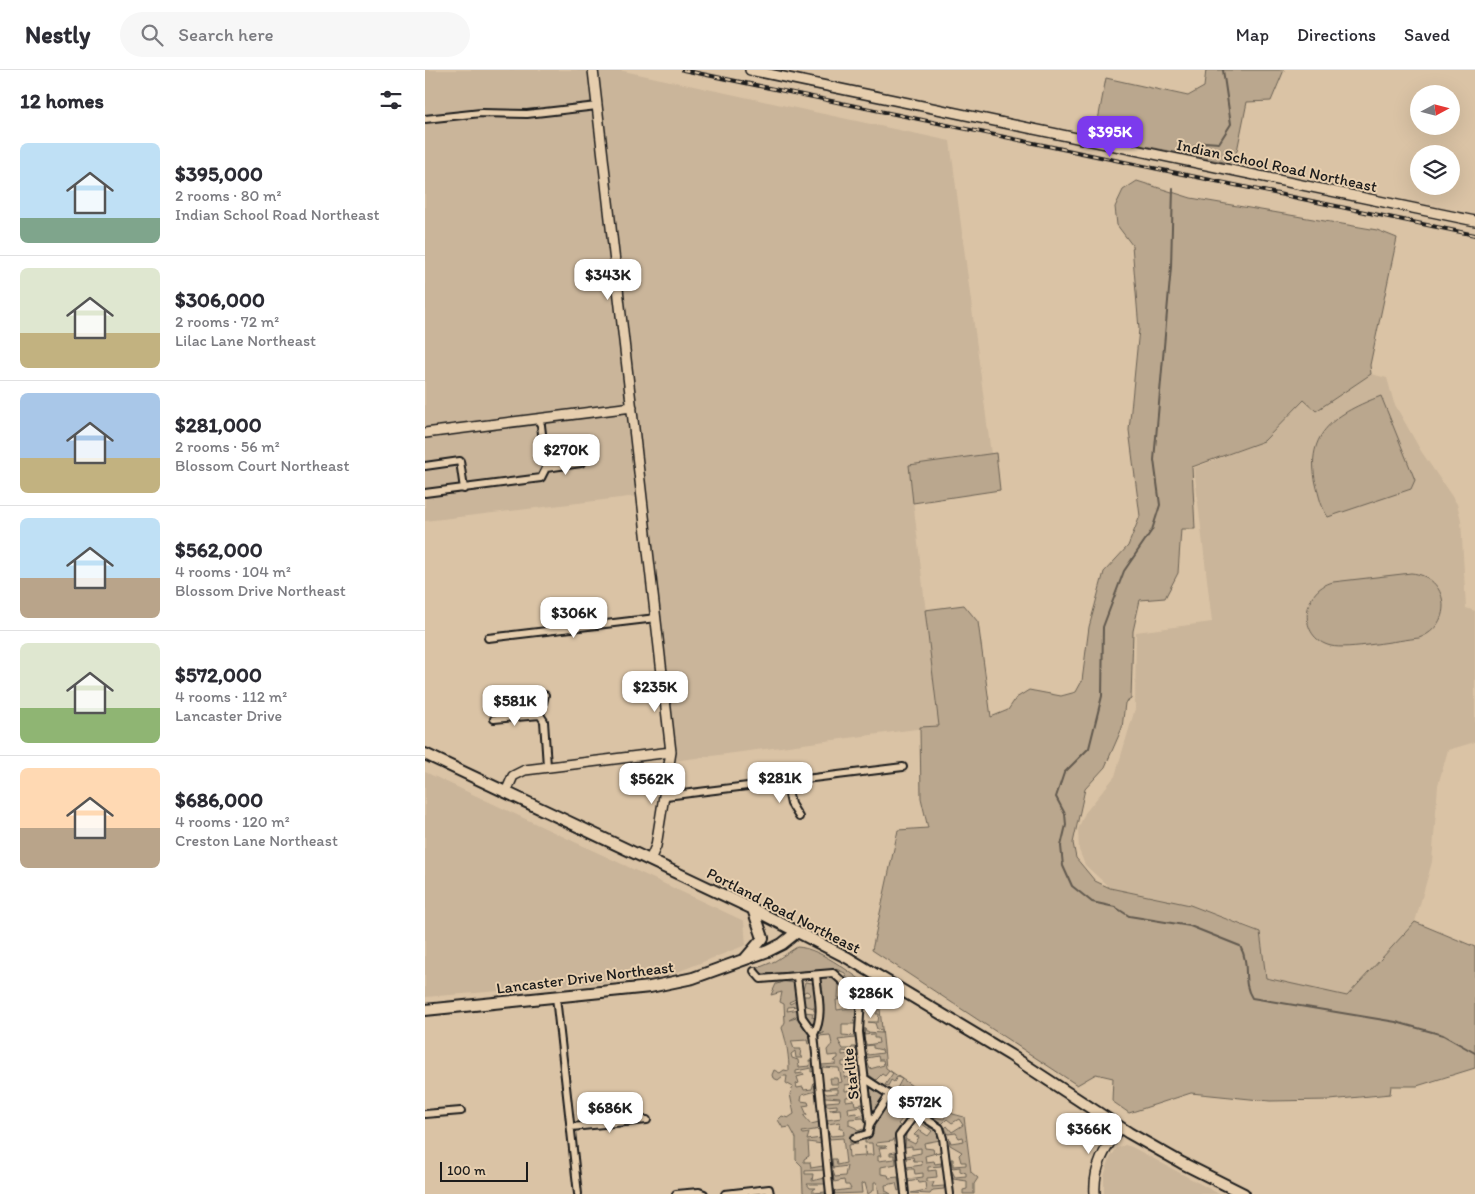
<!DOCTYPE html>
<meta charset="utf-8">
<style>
:root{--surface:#fff;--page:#f7f7f7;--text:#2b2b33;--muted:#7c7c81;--line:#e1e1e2;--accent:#7c3aed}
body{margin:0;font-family:Itim,sans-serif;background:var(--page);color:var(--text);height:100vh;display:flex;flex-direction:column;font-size:19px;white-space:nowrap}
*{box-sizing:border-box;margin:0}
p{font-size:16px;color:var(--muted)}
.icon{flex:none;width:28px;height:28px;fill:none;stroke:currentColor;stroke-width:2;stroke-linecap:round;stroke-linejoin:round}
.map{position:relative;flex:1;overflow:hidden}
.drawer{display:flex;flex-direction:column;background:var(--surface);width:425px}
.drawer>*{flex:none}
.needle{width:32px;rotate:83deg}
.fabs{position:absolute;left:985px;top:15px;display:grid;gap:10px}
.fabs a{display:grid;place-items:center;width:50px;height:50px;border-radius:50%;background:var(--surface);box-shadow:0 5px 20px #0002;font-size:25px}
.scale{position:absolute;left:15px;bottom:12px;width:88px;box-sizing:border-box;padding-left:5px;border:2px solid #1c1c1c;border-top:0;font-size:14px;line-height:18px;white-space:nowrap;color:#1c1c1c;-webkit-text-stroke:4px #e6ceae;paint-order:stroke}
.price{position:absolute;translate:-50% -42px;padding:0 11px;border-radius:10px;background:#fff;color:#222;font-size:16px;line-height:32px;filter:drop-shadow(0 1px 2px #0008)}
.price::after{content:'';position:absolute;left:50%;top:30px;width:15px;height:11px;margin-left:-8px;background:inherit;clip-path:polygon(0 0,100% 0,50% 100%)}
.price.selected{background:var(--accent);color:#fff}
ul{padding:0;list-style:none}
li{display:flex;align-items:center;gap:15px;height:125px;padding:0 20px}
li+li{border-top:1px solid var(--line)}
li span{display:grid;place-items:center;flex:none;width:140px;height:100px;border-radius:8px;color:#555}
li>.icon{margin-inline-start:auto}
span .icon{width:60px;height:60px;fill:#fffc;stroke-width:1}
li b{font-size:21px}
h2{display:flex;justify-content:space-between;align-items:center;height:60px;padding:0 20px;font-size:21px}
header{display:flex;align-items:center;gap:30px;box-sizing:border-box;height:70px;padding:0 25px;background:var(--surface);border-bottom:1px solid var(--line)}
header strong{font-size:24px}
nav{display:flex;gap:28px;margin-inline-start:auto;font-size:18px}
.search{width:350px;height:45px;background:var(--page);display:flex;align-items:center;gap:12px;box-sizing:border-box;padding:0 18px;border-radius:28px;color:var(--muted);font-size:19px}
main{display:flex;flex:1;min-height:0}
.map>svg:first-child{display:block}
.built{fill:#cab59a}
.green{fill:#baa78e;stroke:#6b6255;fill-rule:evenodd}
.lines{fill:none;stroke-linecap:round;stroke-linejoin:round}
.stream{stroke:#625a4f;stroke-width:2}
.street-casing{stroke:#1c1c1c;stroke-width:10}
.secondary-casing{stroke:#1c1c1c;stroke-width:12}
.primary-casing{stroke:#1c1c1c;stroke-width:14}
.street{stroke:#e6ceae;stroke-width:6}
.secondary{stroke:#e6ceae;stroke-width:9}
.primary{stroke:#e6ceae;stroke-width:10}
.rail-casing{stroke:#1c1c1c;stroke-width:4}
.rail{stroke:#e6ceae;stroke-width:2;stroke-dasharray:5.5;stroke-linecap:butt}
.labels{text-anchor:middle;stroke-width:4;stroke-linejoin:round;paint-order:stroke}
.street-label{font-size:16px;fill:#1c1c1c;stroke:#e6ceae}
</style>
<header>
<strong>Nestly</strong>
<div class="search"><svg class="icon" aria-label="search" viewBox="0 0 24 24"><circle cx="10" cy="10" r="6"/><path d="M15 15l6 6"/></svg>Search here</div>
<nav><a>Map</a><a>Directions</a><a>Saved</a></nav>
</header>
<main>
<section class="drawer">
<h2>12 homes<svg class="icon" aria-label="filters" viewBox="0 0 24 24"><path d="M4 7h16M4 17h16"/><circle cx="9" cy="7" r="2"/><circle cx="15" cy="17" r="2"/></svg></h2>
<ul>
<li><span style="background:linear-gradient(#bfe0f5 75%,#7fa58c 0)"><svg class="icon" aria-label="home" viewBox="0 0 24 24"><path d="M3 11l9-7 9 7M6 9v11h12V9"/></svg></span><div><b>$395,000</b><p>2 rooms · 80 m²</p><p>Indian School Road Northeast</p></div></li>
<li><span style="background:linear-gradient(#dfe7d0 65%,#c2b280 0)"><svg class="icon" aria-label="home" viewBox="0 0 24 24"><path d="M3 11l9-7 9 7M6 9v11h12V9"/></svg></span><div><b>$306,000</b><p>2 rooms · 72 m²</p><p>Lilac Lane Northeast</p></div></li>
<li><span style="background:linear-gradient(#a9c7e8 65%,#c2b280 0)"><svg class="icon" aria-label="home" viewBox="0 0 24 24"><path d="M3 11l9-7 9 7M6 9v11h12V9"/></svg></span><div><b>$281,000</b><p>2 rooms · 56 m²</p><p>Blossom Court Northeast</p></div></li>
<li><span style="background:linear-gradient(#bfe0f5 60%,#b9a48a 0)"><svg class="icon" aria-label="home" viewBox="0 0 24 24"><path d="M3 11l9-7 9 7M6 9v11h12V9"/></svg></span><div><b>$562,000</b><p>4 rooms · 104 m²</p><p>Blossom Drive Northeast</p></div></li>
<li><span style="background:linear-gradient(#dfe7d0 65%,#8fb573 0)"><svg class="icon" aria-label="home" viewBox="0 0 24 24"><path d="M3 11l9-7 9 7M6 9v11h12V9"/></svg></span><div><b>$572,000</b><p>4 rooms · 112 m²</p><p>Lancaster Drive</p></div></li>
<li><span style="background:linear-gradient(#ffd9b3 60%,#b9a48a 0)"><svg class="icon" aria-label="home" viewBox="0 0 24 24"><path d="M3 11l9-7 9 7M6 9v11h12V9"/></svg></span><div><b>$686,000</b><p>4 rooms · 120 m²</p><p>Creston Lane Northeast</p></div></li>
</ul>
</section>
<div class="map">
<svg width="1050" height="1124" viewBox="0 0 1050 1124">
<rect width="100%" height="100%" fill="#dac3a5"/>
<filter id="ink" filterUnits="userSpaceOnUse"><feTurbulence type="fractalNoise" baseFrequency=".02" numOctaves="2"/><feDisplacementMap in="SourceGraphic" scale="10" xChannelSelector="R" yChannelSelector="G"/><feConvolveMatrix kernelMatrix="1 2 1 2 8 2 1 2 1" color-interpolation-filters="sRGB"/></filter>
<g filter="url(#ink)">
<path class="built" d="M0 0H194L525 71 566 384 484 395 514 656 241 692 212 426 0 451Z
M946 304 962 308 969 333 996 381 1032 434 1036 450 1041 538 1050 541V672L1023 680 1013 715 1007 792 990 852 922 926 840 908 835 862 823 856 765 835 685 818 660 795 654 780 653 759 660 743 690 706 710 639 711 562 787 552 769 398 839 371 879 330 891 341Z
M0 702 319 851 321 875 237 908 0 927Z
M700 1075 707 1077 794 1124H679V1106L685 1088 692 1078Z"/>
<path class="green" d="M781 0H859L846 31 822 32 812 81 804 93 670 66 681 8 763 26 779 17Z
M712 111 766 128 952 160 972 168 945 295 946 304 891 341 879 330 839 371 767 397 770 459H756L753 503 740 528 715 530 708 561 706 629 700 633 697 658 680 697 660 719 648 773 651 788 670 811 685 818 765 835 835 862 841 908 922 926 990 852 1050 877V998L992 1016H966L965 1024 905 1030 845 1031 766 1023 704 1043 687 1031 688 1008 671 1004 652 1015 447 880 473 760 503 758 496 728 495 657 514 656 500 540 539 535 553 552 566 647 583 640 591 628 604 620 636 626 651 622 657 611 664 557 679 502 703 476 715 446 704 360 714 259 707 175 692 155 690 137 698 120Z
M956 326 990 410 986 419 903 447C896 437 894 426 891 414 879 362 912 343 956 326Z
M571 383 575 420 488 433 484 395Z
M986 503C1024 506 1030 555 994 568 975 570 922 580 906 576 872 568 876 520 908 512Z
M372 877C397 878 433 909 453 922L454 930 450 934 442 933C438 920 424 916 420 903L411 899 337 904 333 898 350 891Z
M408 906 414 915 413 928H418L419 920C434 929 432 938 430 954H417V965L430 966V968L413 970 418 979H427V977H430L431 983 417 981V985L426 984 425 990 432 988 433 997 431 991 417 992V996L421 997 419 1008 433 1006V1008L424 1010 428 1014 420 1015V1021L428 1020 429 1024 436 1025 421 1027V1031L429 1030 430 1035 438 1034 439 1042 436 1036 423 1038 424 1044 431 1043 432 1046 439 1044 440 1051 438 1048 424 1049V1055L431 1058 433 1061 438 1059 441 1061 432 1066H425V1073L433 1074 423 1075 424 1087 440 1086V1076L441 1085H448L447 1073H440V1070L448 1064V1054L465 1029 483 1042 473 1054 475 1056 468 1071 451 1073 452 1076H461L462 1077 454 1078 456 1086H453V1091L469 1089V1085H465V1083L470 1082 471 1094 456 1097V1104L463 1105 464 1108 473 1107 475 1120 473 1121 471 1113 460 1115 461 1121 466 1124H454L452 1112H449V1120L443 1124 440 1113 436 1114 437 1123 410 1124 409 1119 411 1121 426 1119 424 1115H420L419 1110 409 1112 408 1101 410 1107 420 1106 422 1096 408 1098 407 1089H411L412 1095 421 1093 418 1068 404 1069 403 1062 406 1066 419 1065 418 1058H414L415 1052 403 1054 402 1050 416 1048 415 1039 405 1040V1039L412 1038V1035L402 1036 401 1032 414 1031 415 1028 400 1027 399 1022 402 1024 413 1023V1019H399L413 1017V1014H406L405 1008H412L413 1013 417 1012 414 998 396 997V995L411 994V991H408L413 988V985L403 986 402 980 407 974 405 965 394 966 393 972 392 964 399 963 393 962 391 957 388 958 382 953 379 942 388 943 387 947 390 948 394 942 389 941V938L378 935 377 926H384L385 923 381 921 377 924 380 912 394 914V908ZM429 928 431 937 412 940 411 930Z
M356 911 369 913 372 916 373 928 364 932 365 934 373 930 374 936 363 937 362 941 375 939V944L364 950 375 947 384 964 386 973 383 974 382 970 366 971 369 979H376L375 986 378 988H371L370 981 366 984 367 988 373 990 374 997 385 996 384 990H388L389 1001 386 1002V998L371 1001V1004L378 1003 379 1005 372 1007 374 1013 371 1014 372 1018 378 1017 379 1020 387 1019 389 1012 391 1021 377 1025 376 1031 383 1032 384 1035 378 1036 382 1045 379 1046 386 1054 394 1052 395 1059 377 1062 378 1064 384 1063 382 1070 396 1068 397 1074 383 1072 384 1086 379 1089V1092H385L386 1098 398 1096 399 1100 380 1101V1104H388L387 1111 400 1108V1114H382L385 1118H391L388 1120V1123L401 1122 402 1124H380L378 1122 377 1096 371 1090V1068L365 1057 358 1058 353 1050 357 1046 363 1048 369 1044 365 1024 368 1017 361 1013 362 1006H358L353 1010 348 1008 347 1005 349 1000 355 1003 359 1000 364 1001C364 987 362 973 357 958L360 952 359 934 355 932 357 922 346 925 351 914 356 913Z
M454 938 455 939 461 998 528 1044 539 1047 546 1102 553 1108 549 1114V1124H538V1120L542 1119V1111L528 1109 527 1101 530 1107 541 1106V1103L535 1101V1097L527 1098 526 1089H528V1096L541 1095V1092H536L534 1085 537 1082 525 1075 524 1068 526 1073 539 1071 538 1067 534 1068 531 1063 523 1064 520 1058 522 1056 527 1062 538 1055 534 1049 527 1053 522 1049 517 1054 508 1047 519 1049 522 1043 513 1037 506 1046 503 1044 509 1038 506 1036 501 1042 492 1037 497 1038 502 1030 500 1029 498 1032 493 1029 496 1023 489 1018 481 1030 476 1027H480L486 1017 483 1016 481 1019 476 1017 472 1023 468 1020H471L477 1009 472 1007 469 1012 466 1010 463 1016 460 1015 468 1003 464 1001 460 1006 457 1004 451 1010 443 1004 442 991 445 999 459 995 458 990H454L453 986 442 988 441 982 443 985 458 983 457 980 448 978V975L440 976 439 971 442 975 454 973 453 968H449V964L439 965 440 958 441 962 457 963V960L452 959 450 953 443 952H453L454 944H451Z
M445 1016 460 1026 448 1044Z
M491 1047 505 1054 504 1058H509L515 1070 499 1073 500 1078 508 1079 509 1083 515 1082 500 1086 501 1092 509 1091 510 1094 516 1093V1096L503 1097V1101L511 1100 512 1107 502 1108V1111L509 1112 507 1117 519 1116V1119L508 1120 505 1124 486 1123 501 1120 500 1112 494 1113 493 1110 483 1112V1109L498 1107V1103L490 1104 489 1099H483L482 1097 497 1095 496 1091H489L488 1087 481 1088V1086L496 1083V1078L487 1079V1076L480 1077 481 1063 480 1069 490 1074 494 1067 489 1065 494 1060 503 1066 507 1061 490 1049Z"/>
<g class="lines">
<path class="stream" d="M758 81 780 72 794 73 806 54 798 0
M748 118 746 197 729 390 735 435 727 460 699 501 678 557 677 626 664 678 639 703 631 727 640 744 641 755 636 776 638 796 647 816 667 832 690 837 704 846 765 856 815 876C826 896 816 911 827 928L971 952 1018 965 1050 983"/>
<defs>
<path id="street" d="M0 49 56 43 102 44 172 36
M0 396 35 391 39 419
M121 398 156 393
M0 423 116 408 121 398 116 355 113 350
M63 568 231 548
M120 625 115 645 119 651 122 696
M69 649 115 645
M361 711 366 734 374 747
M241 726 478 697
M329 901 336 909 408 903 436 928 434 962 445 1054 443 1064 429 1068
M372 907 377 947 389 964C399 946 393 925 391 905
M131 927 153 1124
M389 964 405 1124
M439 1008 515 1058 518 1068 525 1124
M0 1044 36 1041
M445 1054 464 1025
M146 1057 222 1050
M251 1124 274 1122 279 1124
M300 1124 344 1119 345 1124
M480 1124 474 1066 491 1043"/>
<path id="secondary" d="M168 0 246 682 231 776 225 790
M325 0 1050 151
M0 363 207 337
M81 722 88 706 100 700 246 682
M670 1124C668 1097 680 1079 695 1057"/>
<path id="primary" d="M0 684 328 839 423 888 585 985 704 1063 757 1093 819 1124
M321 888 338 868 328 839
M0 940 225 917 268 908 343 881 357 874 372 862"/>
</defs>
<use href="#street" class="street-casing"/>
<use href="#secondary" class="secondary-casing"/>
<use href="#primary" class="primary-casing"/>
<use href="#street" class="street"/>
<use href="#secondary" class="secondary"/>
<use href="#primary" class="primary"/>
<defs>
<path id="rail" d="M258 0 1050 165"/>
</defs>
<use href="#rail" class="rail-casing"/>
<use href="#rail" class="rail"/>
</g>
</g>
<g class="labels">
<g class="street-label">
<text transform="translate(852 95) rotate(12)" y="6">Indian School Road Northeast</text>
<text transform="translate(359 840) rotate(27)" y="6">Portland Road Northeast</text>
<text transform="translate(160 907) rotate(-7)" y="6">Lancaster Drive Northeast</text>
<text transform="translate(425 1004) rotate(-97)" y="6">Starlite</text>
</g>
</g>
</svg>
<div class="fabs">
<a><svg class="needle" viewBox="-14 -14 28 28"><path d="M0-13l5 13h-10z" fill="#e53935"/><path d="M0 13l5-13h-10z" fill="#7c7c81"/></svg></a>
<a><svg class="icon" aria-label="layers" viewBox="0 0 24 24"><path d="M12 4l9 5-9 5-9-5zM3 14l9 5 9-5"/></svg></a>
</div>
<div class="scale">100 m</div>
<b class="price selected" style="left:685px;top:88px">$395K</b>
<b class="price" style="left:183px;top:231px">$343K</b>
<b class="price" style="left:141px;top:406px">$270K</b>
<b class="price" style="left:149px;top:569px">$306K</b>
<b class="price" style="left:230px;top:643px">$235K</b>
<b class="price" style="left:90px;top:657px">$581K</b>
<b class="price" style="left:355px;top:734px">$281K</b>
<b class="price" style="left:227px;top:735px">$562K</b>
<b class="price" style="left:446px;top:949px">$286K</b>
<b class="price" style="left:495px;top:1058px">$572K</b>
<b class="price" style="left:185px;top:1064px">$686K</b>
<b class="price" style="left:664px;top:1085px">$366K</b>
</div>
</main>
